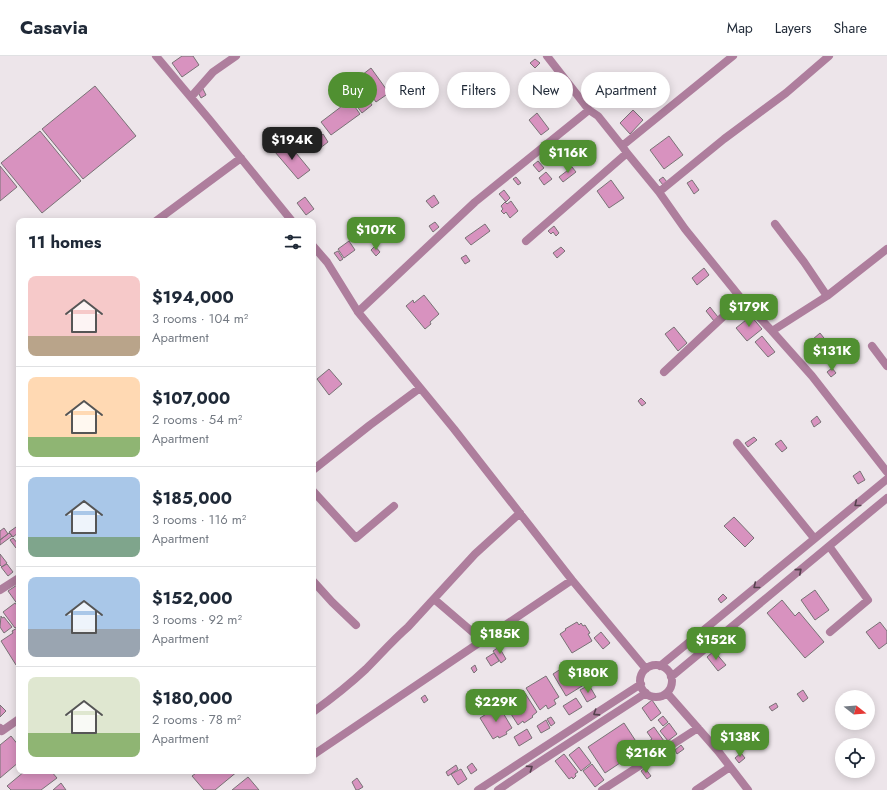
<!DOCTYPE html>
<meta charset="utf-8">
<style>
:root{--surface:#fff;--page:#f6f6f7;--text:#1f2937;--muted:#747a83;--line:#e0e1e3;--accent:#509031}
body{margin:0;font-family:Jost,sans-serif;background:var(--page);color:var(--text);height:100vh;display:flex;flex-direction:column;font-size:15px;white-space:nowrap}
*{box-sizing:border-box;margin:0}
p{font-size:13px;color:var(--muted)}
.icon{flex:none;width:22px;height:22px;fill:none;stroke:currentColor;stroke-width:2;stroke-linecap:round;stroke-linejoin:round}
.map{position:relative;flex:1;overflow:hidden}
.details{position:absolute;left:16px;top:162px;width:300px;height:556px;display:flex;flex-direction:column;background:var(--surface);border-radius:8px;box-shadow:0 2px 10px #0003}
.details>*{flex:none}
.guide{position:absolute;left:328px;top:16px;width:380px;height:36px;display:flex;gap:8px}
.needle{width:26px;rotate:107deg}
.controls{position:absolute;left:835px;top:634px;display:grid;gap:8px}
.controls a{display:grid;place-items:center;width:40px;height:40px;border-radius:50%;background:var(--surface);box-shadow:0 2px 10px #0003;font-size:20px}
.price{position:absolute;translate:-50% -34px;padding:0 9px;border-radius:8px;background:var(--accent);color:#fff;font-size:13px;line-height:26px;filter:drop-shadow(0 1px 2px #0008)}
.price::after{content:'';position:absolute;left:50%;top:24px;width:12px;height:9px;margin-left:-6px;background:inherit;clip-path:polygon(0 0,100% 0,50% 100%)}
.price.selected{background:#222;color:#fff}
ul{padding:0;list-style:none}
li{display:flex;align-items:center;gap:12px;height:100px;padding:0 12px}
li+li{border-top:1px solid var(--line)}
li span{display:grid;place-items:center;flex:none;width:112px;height:80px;border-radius:8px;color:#555}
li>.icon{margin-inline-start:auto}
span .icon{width:48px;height:48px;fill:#fffc;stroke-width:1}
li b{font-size:17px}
h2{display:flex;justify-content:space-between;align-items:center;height:48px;padding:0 12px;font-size:17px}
.tag{padding:0 14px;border-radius:18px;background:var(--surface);box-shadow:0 2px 10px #0003;font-size:14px;line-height:36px}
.tag.selected{background:var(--accent);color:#fff}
header{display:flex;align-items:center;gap:24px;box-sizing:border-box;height:56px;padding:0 20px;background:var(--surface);border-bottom:1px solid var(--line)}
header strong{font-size:19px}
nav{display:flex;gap:22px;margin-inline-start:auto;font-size:14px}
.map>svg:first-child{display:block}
.building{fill:#d892bf;stroke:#797276}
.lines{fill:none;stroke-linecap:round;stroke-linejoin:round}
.minor{stroke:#ae7e9d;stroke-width:8}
.oneway{stroke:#56414e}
</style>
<header>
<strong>Casavia</strong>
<nav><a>Map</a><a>Layers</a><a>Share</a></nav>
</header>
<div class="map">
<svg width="887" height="734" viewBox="0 0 887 734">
<rect width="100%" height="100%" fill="#ede5ea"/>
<path class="building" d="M182 0H193L199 9 182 21 172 7Z
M535 3 540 7 535 12 530 7Z
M371 12 389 37 376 46 358 22Z
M539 17 545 25 537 31 531 23Z
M620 21 624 27 615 34 622 43 612 51 600 35Z
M95 30 136 80 83 123 42 73Z
M203 33 206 39 201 42 198 36Z
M364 37 372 49 362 57 353 45Z
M350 44 360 58 331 79 321 66Z
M633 54 643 64 630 78 620 67Z
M537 57 549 73 541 79 529 64Z
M40 75 81 125 42 157 1 107Z
M303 76 308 84 298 92 292 84Z
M323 78 328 86 319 93 313 85Z
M669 80 683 99 664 113 650 94Z
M287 86 310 114 298 123 275 96Z
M538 105 544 112 539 116 533 109Z
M0 110 17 131 0 145Z
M572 111 576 116 563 126 559 121Z
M546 116 552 123 544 129 539 122Z
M516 121 521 127 518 129 513 123Z
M663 121 667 126 663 129 659 124Z
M611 124 624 142 609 152 597 135Z
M692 124 699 134 694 138 687 127Z
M504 134 510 142 506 146 499 138Z
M434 139 439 147 432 152 426 145Z
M305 141 314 153 306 159 297 147Z
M511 145 518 155 510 162 506 156 504 158 501 155 503 153 501 150 505 146 507 148Z
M435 166 439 171 433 176 429 170Z
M485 168 490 175 471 189 465 182Z
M554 170 559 177 556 180 553 176 551 178 548 175Z
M349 185 355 194 344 202 338 193Z
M375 190 380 196 376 200 371 194Z
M561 191 565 195 557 202 553 197Z
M338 195 343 203 340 205 334 197Z
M466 199 470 205 465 208 461 202Z
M704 212 709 219 697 229 692 222Z
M424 239 439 258 430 266 431 268 425 273 406 250 413 244 414 247Z
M710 251 718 261 714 265 706 255Z
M751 260 762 273 747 285 736 272Z
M674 271 687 287 678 295 665 278Z
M820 277 831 291 817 303 805 290Z
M762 280 775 296 768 301 755 286Z
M832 312 836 317 831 321 827 316Z
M329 313 342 328 329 339 317 323Z
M641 342 646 347 642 350 638 345Z
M817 360 821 366 814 371 811 365Z
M754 381 757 384 748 391 745 387Z
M781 384 787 392 782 396 775 388Z
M860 415 865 424 858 428 853 420Z
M734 461 754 482 745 491 724 470Z
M16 471 19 476 13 481 9 476Z
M4 472 8 478 0 484V475Z
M9 477 12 480 0 489V484Z
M13 482 19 489 16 492 10 484Z
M0 498 7 507 2 511 0 509Z
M7 508 13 516 8 520 1 511Z
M17 529 19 532V548L18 549 8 535Z
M815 534 829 554 815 564 801 544Z
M723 538 727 542 721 547 718 543Z
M782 544 795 560 799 556 824 586 805 602 767 557Z
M15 547 19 552V569L15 572 3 556Z
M1 560 2 562 4 561 12 571 4 577 0 571Z
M577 566 579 569 581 567 583 570 585 569 590 577 588 578 592 585 572 597 560 578 566 574 565 573Z
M880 566 887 575V587L879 593 866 576Z
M19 571V607L16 609 1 585 13 577 12 575Z
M601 576 610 587 603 593 594 582Z
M499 591 506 603 501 607 493 595Z
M714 595 726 609 718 615 707 601Z
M494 597 499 605 491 610 486 602Z
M573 605 587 627 566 640 553 618Z
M475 609 477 614 474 617 471 612Z
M546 620 559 641 554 644 556 648 548 653 546 649 540 654 526 632Z
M589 629 596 641 587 646 580 634Z
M523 634 537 656 532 660 533 661 524 667 523 665 518 669 504 647Z
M803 634 808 642 803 646 797 638Z
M425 639 428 644 424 647 421 642Z
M576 642 582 651 569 659 563 650Z
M652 644 661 657 651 665 642 652Z
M776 647 778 651 772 655 769 651Z
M0 649 6 655 0 661Z
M499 650 512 672 506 676 507 678 499 682 498 680 493 683 480 662Z
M663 660 668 666 663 670 658 664Z
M551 661 555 667 551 670 547 663Z
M546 664 550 672 541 677 537 670Z
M624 667 641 693 605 717 588 691Z
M669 667 677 678 668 685 660 675Z
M654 671 664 685 649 695 645 688 652 683 647 676Z
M527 673 532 682 519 690 514 681Z
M729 676 736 684 726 691 720 684Z
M11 680 19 690V706L0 722V689Z
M681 689 684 693 677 698 675 694Z
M579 691 591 707 581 715 569 699Z
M741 697 745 702 739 707 735 702Z
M564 698 578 716 575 718 576 720 573 723 572 721 569 723 555 705Z
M472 707 477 714 471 718 467 711Z
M592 708 604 724 595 731 583 715Z
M456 709 458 713 448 720 446 716Z
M645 712 651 720 647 723 641 715Z
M461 713 467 723 458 729 451 718Z
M25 715H51L57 722 41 734H11L7 730Z
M199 715H238L215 734H204L192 720Z
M248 721 259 734H232Z
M357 722 363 731 358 734H356L352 726Z
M61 727 66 734H53Z"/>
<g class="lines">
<path class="minor" d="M156 0 209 63 292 165
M547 0 589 54 598 60 622 90 627 97 659 136 685 173 740 241 772 275 812 320 887 416
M191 41 213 16 236 0
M622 90 733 0
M659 136 724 83 786 37 829 0
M156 165 241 102
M775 168 804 206 827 240
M526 185 627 97
M313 190 327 206 358 256 454 373 572 524 646 613
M358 256 475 146 589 54
M772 275 827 240 887 193
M872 290 887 310
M664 316 742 243
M737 387 814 482
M313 414 370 369 420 332
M313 435 356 482 394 450
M829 490 868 544 830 576
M313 525 332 546 356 569
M0 534 19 522
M434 543 483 585
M640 625a16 16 0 1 1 32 0a16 16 0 1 1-32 0Z
M660 610 887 423
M671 621 887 442
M667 637 718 695 748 734
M313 656C331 643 350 628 366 613 380 599 393 584 408 571L475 498 520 457
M0 672 2 675 19 663
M313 699 572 524
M478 734 641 628
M498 734 538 707 646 637
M602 734 698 672
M696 734 730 711"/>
</g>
<defs><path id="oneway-chevron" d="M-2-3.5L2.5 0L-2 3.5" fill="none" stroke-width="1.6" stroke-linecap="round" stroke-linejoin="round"/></defs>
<g class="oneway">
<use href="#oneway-chevron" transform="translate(857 448) rotate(141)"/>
<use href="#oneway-chevron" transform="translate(799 515) rotate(-40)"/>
<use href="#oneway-chevron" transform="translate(756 530) rotate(141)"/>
<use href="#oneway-chevron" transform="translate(596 657) rotate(147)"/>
<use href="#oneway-chevron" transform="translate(530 712) rotate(-34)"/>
</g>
</svg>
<div class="controls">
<a><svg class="needle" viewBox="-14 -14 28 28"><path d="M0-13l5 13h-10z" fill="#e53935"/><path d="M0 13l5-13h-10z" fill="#747a83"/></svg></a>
<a><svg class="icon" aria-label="locate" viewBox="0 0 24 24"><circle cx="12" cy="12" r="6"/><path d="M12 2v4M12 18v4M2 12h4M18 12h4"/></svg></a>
</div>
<b class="price selected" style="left:292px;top:105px">$194K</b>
<b class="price" style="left:568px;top:118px">$116K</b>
<b class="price" style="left:376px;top:195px">$107K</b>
<b class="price" style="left:749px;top:272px">$179K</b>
<b class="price" style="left:832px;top:316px">$131K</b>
<b class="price" style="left:500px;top:599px">$185K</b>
<b class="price" style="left:716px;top:605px">$152K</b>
<b class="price" style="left:588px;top:638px">$180K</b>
<b class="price" style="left:496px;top:667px">$229K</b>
<b class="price" style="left:740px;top:702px">$138K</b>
<b class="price" style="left:646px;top:718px">$216K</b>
<div class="guide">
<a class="tag selected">Buy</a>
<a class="tag">Rent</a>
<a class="tag">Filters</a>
<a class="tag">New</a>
<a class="tag">Apartment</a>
</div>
<section class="details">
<h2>11 homes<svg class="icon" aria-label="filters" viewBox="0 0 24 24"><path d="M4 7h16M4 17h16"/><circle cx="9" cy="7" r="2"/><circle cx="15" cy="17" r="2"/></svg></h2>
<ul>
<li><span style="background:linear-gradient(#f6c9c9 75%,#b9a48a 0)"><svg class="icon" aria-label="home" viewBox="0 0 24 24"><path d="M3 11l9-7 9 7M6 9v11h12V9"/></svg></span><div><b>$194,000</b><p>3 rooms · 104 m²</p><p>Apartment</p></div></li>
<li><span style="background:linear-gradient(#ffd9b3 75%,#8fb573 0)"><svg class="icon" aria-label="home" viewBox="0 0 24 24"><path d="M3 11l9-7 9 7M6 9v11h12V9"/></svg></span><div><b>$107,000</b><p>2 rooms · 54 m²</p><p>Apartment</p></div></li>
<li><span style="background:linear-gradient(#a9c7e8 75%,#7fa58c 0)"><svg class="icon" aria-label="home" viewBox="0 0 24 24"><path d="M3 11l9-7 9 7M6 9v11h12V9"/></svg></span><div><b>$185,000</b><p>3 rooms · 116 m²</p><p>Apartment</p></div></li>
<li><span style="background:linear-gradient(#a9c7e8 65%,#9aa5b1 0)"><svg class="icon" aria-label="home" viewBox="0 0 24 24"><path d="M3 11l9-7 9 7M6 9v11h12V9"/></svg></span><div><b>$152,000</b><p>3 rooms · 92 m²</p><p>Apartment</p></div></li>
<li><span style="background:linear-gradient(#dfe7d0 70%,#8fb573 0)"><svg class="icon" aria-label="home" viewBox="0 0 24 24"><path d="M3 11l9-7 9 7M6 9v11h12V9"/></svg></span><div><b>$180,000</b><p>2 rooms · 78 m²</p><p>Apartment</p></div></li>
</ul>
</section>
</div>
